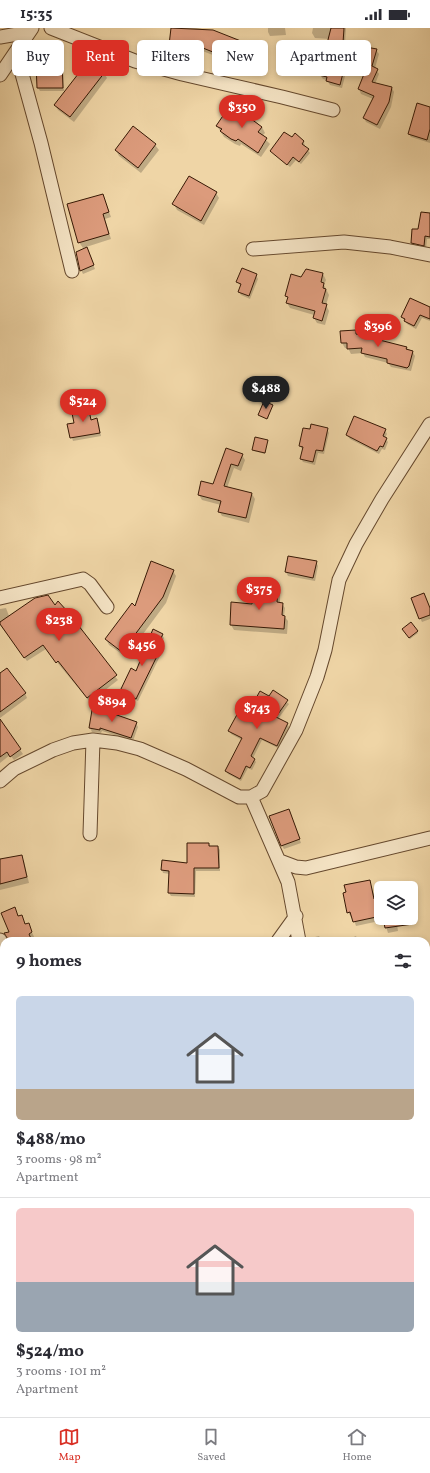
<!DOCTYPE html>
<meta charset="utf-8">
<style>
:root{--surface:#fff;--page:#f2f2f3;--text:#2b2b33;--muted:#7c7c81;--line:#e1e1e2;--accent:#d93025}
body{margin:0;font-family:Vollkorn,serif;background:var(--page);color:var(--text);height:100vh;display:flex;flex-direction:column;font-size:15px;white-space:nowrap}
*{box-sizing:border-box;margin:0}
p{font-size:13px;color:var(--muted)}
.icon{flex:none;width:22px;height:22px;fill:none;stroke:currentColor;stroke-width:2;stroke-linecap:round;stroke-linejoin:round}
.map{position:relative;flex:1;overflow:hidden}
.drawer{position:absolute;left:0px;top:909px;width:430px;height:480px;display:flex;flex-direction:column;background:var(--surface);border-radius:12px 12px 0 0;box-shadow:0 2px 6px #0003}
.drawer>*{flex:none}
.banner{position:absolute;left:12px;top:12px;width:406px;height:36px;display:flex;gap:8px}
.buttons{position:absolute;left:374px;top:853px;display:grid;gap:8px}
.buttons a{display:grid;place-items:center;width:44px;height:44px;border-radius:6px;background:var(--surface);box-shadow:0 2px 6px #0003;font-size:20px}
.price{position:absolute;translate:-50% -34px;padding:0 9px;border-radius:14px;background:var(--accent);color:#fff;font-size:13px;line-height:26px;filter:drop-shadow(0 1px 2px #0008)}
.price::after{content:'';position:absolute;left:50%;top:24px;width:12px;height:9px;margin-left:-6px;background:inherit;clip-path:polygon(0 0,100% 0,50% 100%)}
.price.on{background:#222;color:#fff}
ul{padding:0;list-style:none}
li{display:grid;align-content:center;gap:8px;height:212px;padding:0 16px}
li+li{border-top:1px solid var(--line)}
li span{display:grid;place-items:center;height:124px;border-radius:6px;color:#555}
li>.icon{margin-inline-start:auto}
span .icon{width:72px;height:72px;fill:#fffc;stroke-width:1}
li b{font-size:17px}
h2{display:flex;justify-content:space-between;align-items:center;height:48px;padding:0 16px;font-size:17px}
.pill{padding:0 14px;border-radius:6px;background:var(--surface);box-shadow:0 2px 6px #0003;font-size:14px;line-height:36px}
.pill.on{background:var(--accent);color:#fff}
.status{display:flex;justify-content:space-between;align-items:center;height:28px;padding:0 20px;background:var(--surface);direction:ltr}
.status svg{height:11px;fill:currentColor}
.menu{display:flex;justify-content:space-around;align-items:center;height:56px;border-top:1px solid var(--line);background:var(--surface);font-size:11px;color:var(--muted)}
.menu a{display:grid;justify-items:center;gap:2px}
.menu .on{color:var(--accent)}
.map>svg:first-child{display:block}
.shadow{fill:#0003}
.building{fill:#dc9b7c;stroke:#371905}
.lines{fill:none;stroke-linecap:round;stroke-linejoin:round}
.minor-casing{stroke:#65482d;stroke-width:15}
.minor{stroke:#f5e4c5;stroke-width:13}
</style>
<div class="status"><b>15:35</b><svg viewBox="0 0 49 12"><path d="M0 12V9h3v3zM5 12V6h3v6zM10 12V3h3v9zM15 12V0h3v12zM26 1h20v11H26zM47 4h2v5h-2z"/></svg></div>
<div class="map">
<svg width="430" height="1389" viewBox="0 0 430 1389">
<rect width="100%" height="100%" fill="#efd5a6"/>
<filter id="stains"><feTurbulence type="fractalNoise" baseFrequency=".005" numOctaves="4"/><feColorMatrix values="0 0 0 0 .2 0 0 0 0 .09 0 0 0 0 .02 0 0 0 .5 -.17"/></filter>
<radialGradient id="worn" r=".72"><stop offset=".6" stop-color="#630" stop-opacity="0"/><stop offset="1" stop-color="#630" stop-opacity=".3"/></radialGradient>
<path class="shadow" d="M172 0H196L213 3 251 18 253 23 249 32 246 31 243 39 200 22V25L172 22 170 17Z
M268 0H285L286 7 270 8 268 4Z
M313 0H346L345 16 376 22 379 26 375 40 379 46 375 56 392 60 394 64 391 79 380 101 366 94 364 90 373 71 361 66 359 61 364 48 347 40 342 60 330 57 327 52 323 51 320 47 330 11 315 10 312 5Z
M61 35 63 39 64 63H40L38 60Z
M104 45 107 50 74 94 58 82 55 77Z
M430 80V115L411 109 409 106Z
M217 98 262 99 265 105 262 108 270 116 261 129 241 116 240 118 235 116 224 109Z
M295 107 304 114 305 119 310 125 301 136 296 132 290 139 271 123 292 111Z
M155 117 159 122 141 145 119 128 116 122Z
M216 165 219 170 204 197 177 182 174 176Z
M103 167 111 189 105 191 111 211 83 220 79 214Z
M430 186V211H427L426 221 414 218 412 215Z
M88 224 95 241 83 246 81 242Z
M323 246 326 252 324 257 329 267 326 277 329 283 325 297 317 295 314 290V287L290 280 287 275 288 271 287 268 301 250Z
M256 247 258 251 250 271 241 267 239 264 241 258 237 254Z
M430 280V293L422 290 416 301 407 296 402 289Z
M355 303 358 308 406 320 412 323 415 328 411 343 391 339 388 335 365 329 363 325 351 326 348 320H345L342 315Z
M87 378 92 393 97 392 99 395 101 408 73 413 68 397 75 396Z
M272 378 268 391 260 388 259 387Z
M327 401 329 405 324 426 318 425 315 437 303 434 301 431 303 422 300 418 310 402Z
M385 402 387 406 385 410 388 414 385 422 382 421 379 426 350 411 347 407Z
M267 413 265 426 254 423 253 421Z
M226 421 242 427 245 432 241 443 234 440 227 460 252 466 255 471 249 495 222 488 219 483 221 477 202 472 199 467 214 457Z
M288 529 316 534 318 538 315 553 288 548 286 544Z
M173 543 176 548 166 575 126 629 109 617 106 611Z
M277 562 280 566V575L282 576 285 580 284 588 288 593 287 606 234 602 231 597 253 577Z
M424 566 430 580V591L422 594 420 590Z
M54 579 118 652 90 674 46 621 27 633 0 597V581L6 580 9 588Z
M411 595 418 605 410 611 403 602Z
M162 607 164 610 157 624 160 628 138 673 123 666 121 663Z
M0 646 25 665 27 670 0 690Z
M273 663 289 676 278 691 287 696 289 699 278 720 262 712 253 730 256 734 252 742 248 740 241 753 228 746 226 743 242 712 231 706 230 703 269 669Z
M93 683 136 695 138 699 133 713 102 703 101 705 92 704 90 700Z
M0 693 23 726 14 732 10 727 0 735Z
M290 785 301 815 284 821 282 818Z
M209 816 210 819H218L220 822V843H196L195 869 171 868 169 865 170 846 163 845 162 842 188 836Z
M21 828 24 833 29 855 0 862V832Z
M369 853 376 872 381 871V890H396L398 903 388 905 384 892 356 898 353 889H351L348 884Z
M17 885 19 889 21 888 26 897 28 896 36 913H10Z
M319 908 322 913H307V911Z
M356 908 358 913H344Z
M0 1104 4 1108V1115L0 1117Z
M430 1229V1252L426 1254V1230Z
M67 1385H84L81 1389H72Z
M248 1385H283L281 1389 267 1385 266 1389H250Z"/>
<path class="building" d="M171 0 213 2 251 17 247 28 243 27 240 35 198 18 197 21 169 17Z
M331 0H344L343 15 377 21 372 38 378 41 372 54 392 59 389 74 377 97 363 90 374 68 358 61 364 46 345 37 340 57 326 53 327 49 319 47Z
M89 32 105 44 70 89 54 77Z
M62 34 63 60H37L36 35Z
M417 75 430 79V101L427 112 408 106Z
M231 76 262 99 258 104 267 110 258 125 238 111 236 113 231 111 220 103 222 101 216 98Z
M133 98 156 116 138 140 115 122Z
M284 104 292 109 295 105 304 113 302 116 309 121 299 134 293 129 287 137 270 123Z
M189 148 217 164 201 193 172 176Z
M103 166 109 184 103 186 109 206 78 215 67 176Z
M421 184 430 185V209L425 208 424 218 411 215 412 201H418Z
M87 219 94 237 80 243 76 224Z
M242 240 257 246 249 268 238 264 241 256 236 254Z
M306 241 323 245 321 254 324 255 323 260 326 261 322 275 327 276 322 293 313 290 315 283 286 275 288 269 285 268 291 246 301 249Z
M410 270 430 279V291L420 287 414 298 404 293 405 291 401 289Z
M356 302V306L407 319 406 321 413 323 409 338 407 340 387 335V331L361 325 362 320 347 321V315H341L340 303Z
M264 373 273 377 267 391 258 387Z
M88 377 91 392 97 390 100 405 70 410 67 396 74 395 71 380Z
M354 388 386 401 383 408 387 410 383 419 380 418 377 423 346 407Z
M311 396 328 400 323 423 316 422 313 434 300 431 303 419 299 418 303 400 310 401Z
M255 409 268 412 265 425 252 422Z
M226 420 243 426 238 438 231 436 224 458 252 465 246 490 218 484 221 473 198 467 201 453 213 456Z
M288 528 317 533 313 550 285 544Z
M151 533 174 542 163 569 122 624 105 611 132 575 135 578Z
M253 559 278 561 277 574 283 575 282 587 285 588 284 601 230 597 231 574 252 576Z
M424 565 430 580V587L419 591 411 570Z
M48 567 55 577 58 573 68 584 117 647 87 670 58 633 56 635 43 617 24 630 0 596V594L35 570Z
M411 594 418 603 409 610 402 601Z
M153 601 163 606 155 622 159 624 136 671 120 663 131 640 136 643Z
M7 640 26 665 0 684V645Z
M273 662 288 672 276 689 288 695 277 718 260 710 251 728 255 731 250 740 246 738 240 751 225 743 242 710 228 703 240 681 246 688 260 663 269 668Z
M92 682 114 686 137 694 131 710 100 700V702L89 700Z
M0 691 21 721 10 729 7 724 0 729Z
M289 781 300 811 281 818 269 788Z
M187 815H209V818H218L219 840H194V866L168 865 169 843 161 842 162 832 187 835Z
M22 827 27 849 0 856V831Z
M370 852 374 871 381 870V888L353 894 350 884 347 885 343 865 346 864 344 857Z
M15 879 18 888 22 887 25 896 29 895 32 904 29 906 32 913H9L4 905 9 904 1 885Z
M383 890H413V896L385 900Z"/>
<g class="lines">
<defs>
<path id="minor" d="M51 0 135 33 182 46 282 69 333 82
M0 9 29 4
M16 24 41 115 72 243
M0 47 32 0
M253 221 344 214 390 219 430 227
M0 570 83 551 90 556 107 579
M0 753 14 741 53 722 73 715 93 712 117 715 140 721 186 741 239 769H251L262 763 296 702 317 649 325 622 339 552 356 516 382 471 430 396
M251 769 288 854 299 913
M90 806 93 712
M280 833 296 839 306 840 430 810
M0 912 4 925
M278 913 296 888
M426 954H430
M0 1082 4 1079
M0 1091 4 1096
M426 1131 430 1130
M112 1385 114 1389
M123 1389 126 1385
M205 1389 206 1385"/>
</defs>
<use href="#minor" class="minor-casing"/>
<use href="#minor" class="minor"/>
</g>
<rect width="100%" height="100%" filter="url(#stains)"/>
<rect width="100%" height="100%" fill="url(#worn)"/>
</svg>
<div class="buttons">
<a><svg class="icon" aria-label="layers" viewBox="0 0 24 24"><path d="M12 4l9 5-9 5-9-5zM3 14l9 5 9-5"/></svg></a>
</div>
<b class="price" style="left:242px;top:101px">$350</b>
<b class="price" style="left:378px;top:320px">$396</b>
<b class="price on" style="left:266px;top:382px">$488</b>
<b class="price" style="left:83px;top:395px">$524</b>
<b class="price" style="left:259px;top:583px">$375</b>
<b class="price" style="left:59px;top:614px">$238</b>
<b class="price" style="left:142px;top:639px">$456</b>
<b class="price" style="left:112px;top:695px">$894</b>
<b class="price" style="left:257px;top:702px">$743</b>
<div class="banner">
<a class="pill">Buy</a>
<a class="pill on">Rent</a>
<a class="pill">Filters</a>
<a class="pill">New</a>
<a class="pill">Apartment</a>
</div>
<section class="drawer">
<h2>9 homes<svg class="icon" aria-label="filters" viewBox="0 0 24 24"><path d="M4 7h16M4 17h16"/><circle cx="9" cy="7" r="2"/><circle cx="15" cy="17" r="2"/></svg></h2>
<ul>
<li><span style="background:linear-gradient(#c9d6e8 75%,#b9a48a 0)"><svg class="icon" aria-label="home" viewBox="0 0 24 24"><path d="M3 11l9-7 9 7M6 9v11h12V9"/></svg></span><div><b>$488/mo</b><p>3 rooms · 98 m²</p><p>Apartment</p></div></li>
<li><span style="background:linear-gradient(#f6c9c9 60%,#9aa5b1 0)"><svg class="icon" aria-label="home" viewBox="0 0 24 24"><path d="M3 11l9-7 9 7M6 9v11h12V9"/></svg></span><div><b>$524/mo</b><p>3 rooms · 101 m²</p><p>Apartment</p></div></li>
</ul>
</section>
</div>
<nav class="menu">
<a class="on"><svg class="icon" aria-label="map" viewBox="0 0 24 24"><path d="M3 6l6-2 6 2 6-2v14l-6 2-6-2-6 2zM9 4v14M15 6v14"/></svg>Map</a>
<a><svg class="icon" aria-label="saved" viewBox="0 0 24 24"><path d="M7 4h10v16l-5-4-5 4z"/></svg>Saved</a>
<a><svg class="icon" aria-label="home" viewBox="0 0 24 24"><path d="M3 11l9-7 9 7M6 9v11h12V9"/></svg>Home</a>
</nav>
